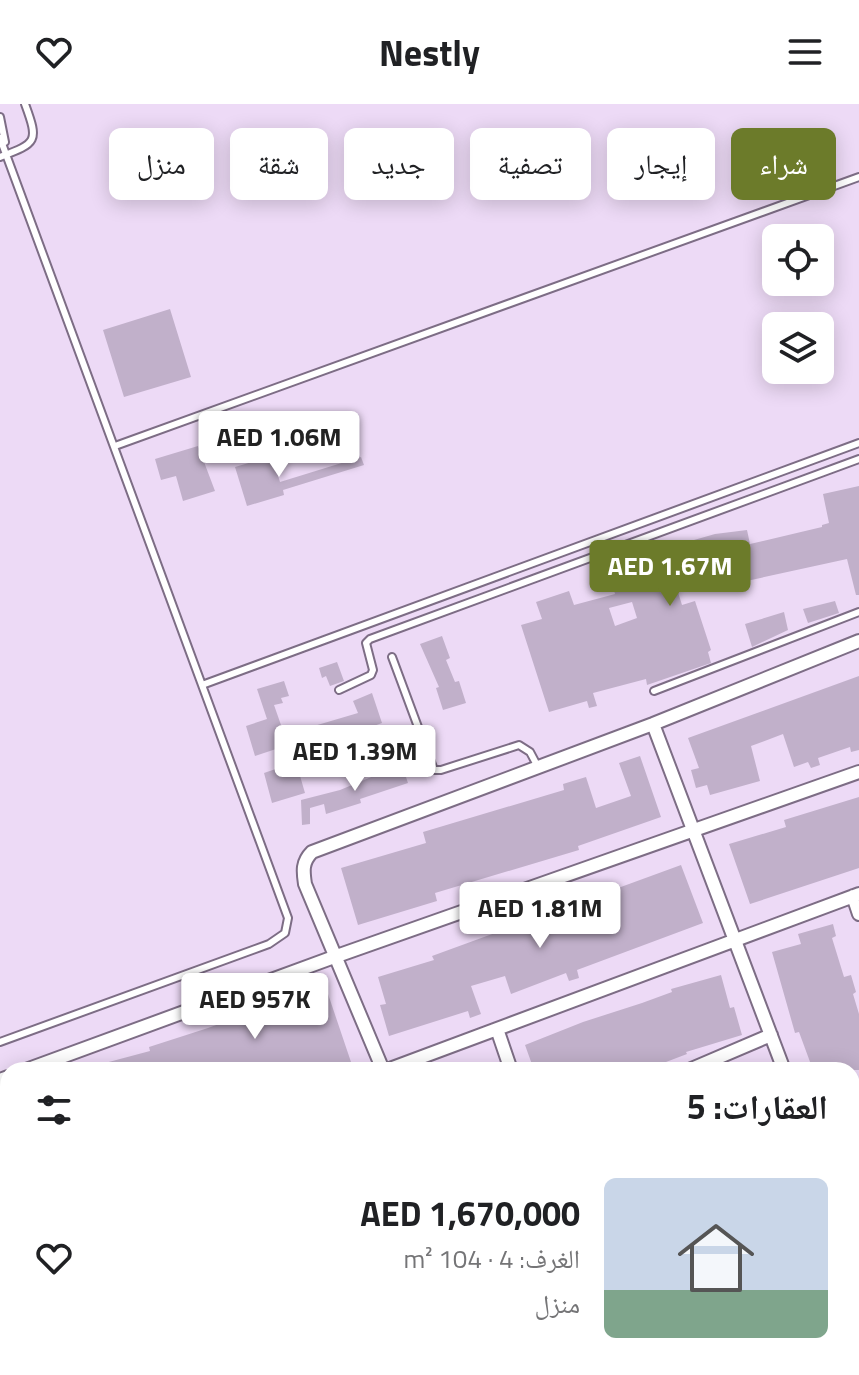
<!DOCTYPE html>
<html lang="ar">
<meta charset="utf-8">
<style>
:root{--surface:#fff;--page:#f6f6f6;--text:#202124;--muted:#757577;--line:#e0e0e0;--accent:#6c7b2a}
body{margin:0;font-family:"Titillium Web","Noto Naskh Arabic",sans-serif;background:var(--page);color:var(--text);direction:rtl;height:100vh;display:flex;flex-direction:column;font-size:30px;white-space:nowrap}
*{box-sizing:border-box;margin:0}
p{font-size:26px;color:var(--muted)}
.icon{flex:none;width:44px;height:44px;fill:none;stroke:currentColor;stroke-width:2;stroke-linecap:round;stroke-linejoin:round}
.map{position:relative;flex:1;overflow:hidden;direction:ltr}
.sheet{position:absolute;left:0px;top:958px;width:860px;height:314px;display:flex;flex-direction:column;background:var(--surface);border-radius:24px 24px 0 0;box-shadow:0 4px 20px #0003;direction:rtl}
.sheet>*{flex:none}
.guide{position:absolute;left:24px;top:24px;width:812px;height:72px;direction:rtl;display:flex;gap:16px}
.controls{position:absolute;left:762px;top:120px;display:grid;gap:16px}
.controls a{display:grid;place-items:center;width:72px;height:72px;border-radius:12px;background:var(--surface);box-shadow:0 4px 20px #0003;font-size:40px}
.price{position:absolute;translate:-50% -68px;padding:0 18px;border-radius:8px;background:#fff;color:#222;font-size:26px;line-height:52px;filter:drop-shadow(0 2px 4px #0008)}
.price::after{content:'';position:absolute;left:50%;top:48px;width:24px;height:18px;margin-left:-12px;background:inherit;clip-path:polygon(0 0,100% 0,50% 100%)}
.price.active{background:var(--accent);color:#fff}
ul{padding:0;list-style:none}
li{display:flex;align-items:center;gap:24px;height:200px;padding:0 32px}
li+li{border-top:2px solid var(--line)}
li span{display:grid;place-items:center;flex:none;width:224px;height:160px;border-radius:12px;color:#555}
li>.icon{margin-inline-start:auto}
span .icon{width:96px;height:96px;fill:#fffc;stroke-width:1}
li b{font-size:34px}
h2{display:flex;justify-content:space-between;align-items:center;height:96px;padding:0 32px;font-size:34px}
.pill{padding:0 28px;border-radius:12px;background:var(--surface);box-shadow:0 4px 20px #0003;font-size:28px;line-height:72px}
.pill.active{background:var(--accent);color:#fff}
header{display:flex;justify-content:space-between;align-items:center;height:104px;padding:0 32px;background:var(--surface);font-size:36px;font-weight:700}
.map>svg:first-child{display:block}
.building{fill:#c1b0ca;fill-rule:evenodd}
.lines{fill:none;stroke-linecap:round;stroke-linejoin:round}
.service-casing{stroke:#7d6d85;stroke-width:10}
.minor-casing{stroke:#7d6d85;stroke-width:16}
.service{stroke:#fff;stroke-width:6}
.minor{stroke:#fff;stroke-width:12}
</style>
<header><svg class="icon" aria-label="menu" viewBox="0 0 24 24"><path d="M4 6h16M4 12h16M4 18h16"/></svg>Nestly<svg class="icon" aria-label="heart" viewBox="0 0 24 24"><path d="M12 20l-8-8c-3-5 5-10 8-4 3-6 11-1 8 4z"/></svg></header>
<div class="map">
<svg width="859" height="1271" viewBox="0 0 859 1271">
<rect width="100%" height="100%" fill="#eddaf6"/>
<path class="building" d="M170 205 191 273 124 293 103 226Z
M198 342 215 387 183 397 176 372 161 376 155 355Z
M272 352 280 378 361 353 364 361 283 386 284 391 247 402 235 363Z
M859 382V491H856L847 455 742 478 741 476 731 478 730 471 677 485 682 501 695 497 711 546 708 548 711 559 647 581 646 575 593 589 597 602 589 604 587 597 549 608 521 521 542 515 536 498 569 487 574 501 615 490 610 471 683 451 680 440 715 430 747 426 750 440 822 423V421L829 419 823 390ZM632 498 637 514 615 522 609 504Z
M835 497 839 509 808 519 803 505Z
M784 508 788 526 752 543 745 520Z
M442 532 450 554 446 556 455 578 459 577 466 599 443 606 436 584 439 583 420 540Z
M337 558 344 577 330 582 326 572 322 574 319 564Z
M859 572V646L851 648 850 643 818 654 820 661 811 664 808 658 794 663 783 630 751 642 760 677 710 691 707 681 696 684 691 666 699 664 688 634Z
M284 577 289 592 281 594 283 599 274 601 288 641 255 652 246 622 267 615 257 585Z
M372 589 382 619 338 635 339 638 388 632 390 644 370 646V641L324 655 314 622 358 609 353 597Z
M640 652 661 713 578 742 579 746 435 789 437 797 358 821 341 764 426 739 423 728 564 686 563 680 586 673 596 704 631 692 619 659Z
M296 658 305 689 272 699 264 669Z
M402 661 408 679 360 695 361 699 326 710 324 700 310 704V720L302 721 301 696 340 686 381 669V667Z
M859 693V764L750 800 729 740 786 723 784 716Z
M681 761 703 819 577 866 579 874 569 877 566 869 511 890 505 872 471 882 481 910 470 914 468 907 389 932 380 901 386 900 378 873 434 856 432 852Z
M833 820 836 832 832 834 844 873 851 871 856 888 853 890 859 910V966H813L799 928 795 929 772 848 801 840 798 830Z
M721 871 730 904 734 903 742 931 686 948 687 950 645 966H568L567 963 564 965 562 959 543 966H534L525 941 583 918 642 899 672 888 671 885Z
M325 881 351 958 324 966H221L220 961 205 966H91L90 963 150 947 149 943 208 924 238 913V910L298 893 297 890Z
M8 1139V1212L0 1214V1141Z"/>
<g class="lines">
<defs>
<path id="service" d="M0 13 5 38
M0 34 288 814 285 829 269 840 0 938
M0 53C37 39 39 38 25 0
M115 342 859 73
M392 553 434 666H441L519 641 530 648 538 663
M202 581 859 339
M339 586 371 571 373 566 366 539 370 535 859 355
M654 587 859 508"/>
<path id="minor" d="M653 620 784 966
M853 792 859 810
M497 925 511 966
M26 966 334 853 859 668
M383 966 305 780C303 767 302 758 312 748L653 620 859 537
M387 966 859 790
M689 966 771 931
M0 976 8 973
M0 1014 8 1038
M852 1044 859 1043
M0 1105 8 1102
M852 1145 859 1164
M0 1236 8 1233
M852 1257 859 1256
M353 1264 356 1271
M492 1264 494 1271
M718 1271 783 1264"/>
</defs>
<use href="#service" class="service-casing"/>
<use href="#minor" class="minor-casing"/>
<use href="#service" class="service"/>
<use href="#minor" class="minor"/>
</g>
</svg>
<div class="controls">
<a><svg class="icon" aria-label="locate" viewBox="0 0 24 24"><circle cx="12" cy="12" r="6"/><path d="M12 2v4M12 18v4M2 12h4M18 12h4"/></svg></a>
<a><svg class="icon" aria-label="layers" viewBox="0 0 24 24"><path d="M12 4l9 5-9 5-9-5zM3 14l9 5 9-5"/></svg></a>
</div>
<b class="price" style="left:279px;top:375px">AED 1.06M</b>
<b class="price active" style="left:670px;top:504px">AED 1.67M</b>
<b class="price" style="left:355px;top:689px">AED 1.39M</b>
<b class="price" style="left:540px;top:846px">AED 1.81M</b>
<b class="price" style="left:255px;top:937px">AED 957K</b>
<div class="guide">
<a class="pill active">شراء</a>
<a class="pill">إيجار</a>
<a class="pill">تصفية</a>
<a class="pill">جديد</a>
<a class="pill">شقة</a>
<a class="pill">منزل</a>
</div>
<section class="sheet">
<h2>العقارات: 5<svg class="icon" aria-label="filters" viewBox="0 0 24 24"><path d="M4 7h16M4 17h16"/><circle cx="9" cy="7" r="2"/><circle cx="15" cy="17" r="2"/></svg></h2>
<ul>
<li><span style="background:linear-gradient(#c9d6e8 70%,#7fa58c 0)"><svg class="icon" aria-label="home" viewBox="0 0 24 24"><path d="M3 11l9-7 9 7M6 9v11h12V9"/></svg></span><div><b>AED 1,670,000</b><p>الغرف: 4 · 104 m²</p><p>منزل</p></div><svg class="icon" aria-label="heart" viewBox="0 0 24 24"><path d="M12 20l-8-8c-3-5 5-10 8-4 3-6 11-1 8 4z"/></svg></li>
</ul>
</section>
</div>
